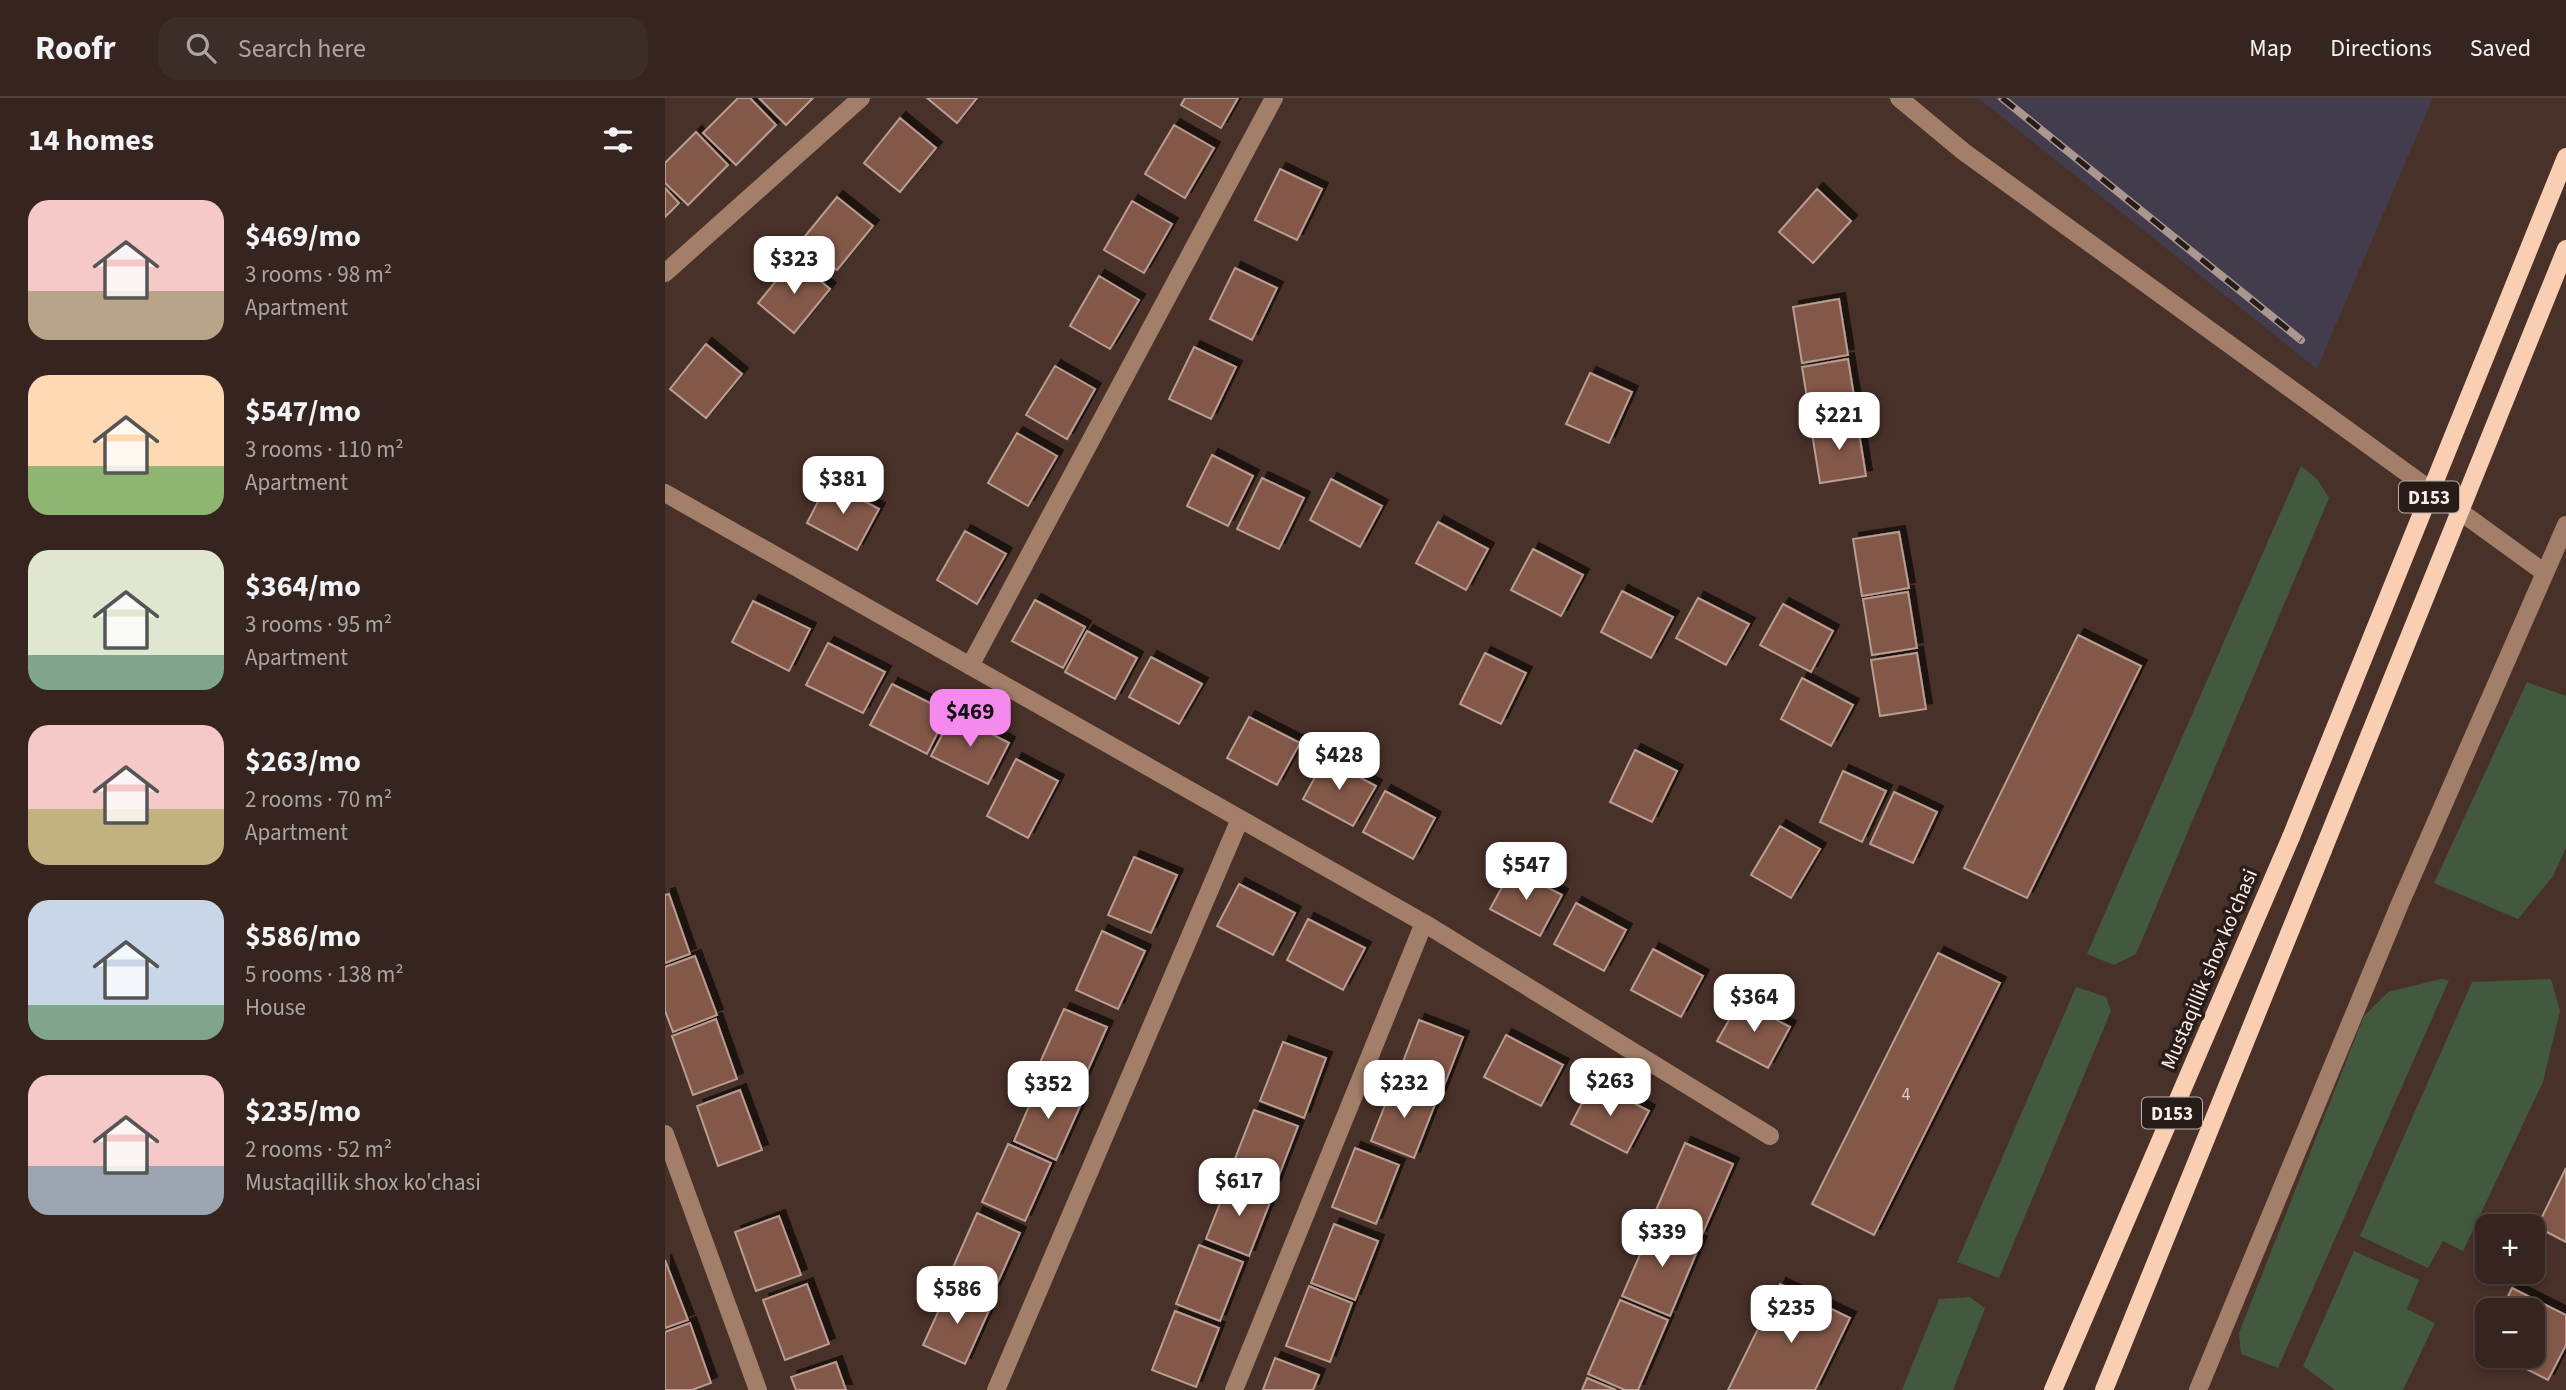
<!DOCTYPE html>
<meta charset="utf-8">
<style>
:root{--surface:#36251f;--page:#3d2d28;--text:#f1f3f6;--muted:#aaa5a4;--line:#50423d;--accent:#f689ed}
body{margin:0;font-family:"Source Sans 3",sans-serif;background:var(--page);color:var(--text);height:100vh;display:flex;flex-direction:column;font-size:26px;white-space:nowrap}
*{box-sizing:border-box;margin:0}
p{font-size:23px;color:var(--muted)}
.icon{flex:none;width:38px;height:38px;fill:none;stroke:currentColor;stroke-width:2;stroke-linecap:round;stroke-linejoin:round}
.map{position:relative;flex:1;overflow:hidden}
.side{display:flex;flex-direction:column;background:var(--surface);width:665px}
.side>*{flex:none}
.controls{position:absolute;left:1810px;top:1116px;display:grid;gap:14px}
.controls a{display:grid;place-items:center;width:70px;height:70px;border-radius:14px;background:var(--surface);box-shadow:0 4px 10px #0003,0 0 0 2px var(--line);font-size:35px}
.price{position:absolute;translate:-50% -60px;padding:0 16px;border-radius:14px;background:#fff;color:#222;font-size:23px;line-height:46px;filter:drop-shadow(0 2px 4px #0008)}
.price::after{content:'';position:absolute;left:50%;top:42px;width:21px;height:16px;margin-left:-10px;background:inherit;clip-path:polygon(0 0,100% 0,50% 100%)}
.price.active{background:var(--accent);color:#111}
ul{padding:0;list-style:none}
li{display:flex;align-items:center;gap:21px;height:175px;padding:0 28px}
li span{display:grid;place-items:center;flex:none;width:196px;height:140px;border-radius:21px;color:#555}
li>.icon{margin-inline-start:auto}
span .icon{width:84px;height:84px;fill:#fffc;stroke-width:1}
li b{font-size:30px}
h2{display:flex;justify-content:space-between;align-items:center;height:84px;padding:0 28px;font-size:30px}
header{display:flex;align-items:center;gap:42px;box-sizing:border-box;height:98px;padding:0 35px;background:var(--surface);border-bottom:2px solid var(--line)}
header strong{font-size:33px}
nav{display:flex;gap:38px;margin-inline-start:auto;font-size:24px}
.search{width:490px;height:63px;background:var(--page);display:flex;align-items:center;gap:18px;box-sizing:border-box;padding:0 24px;border-radius:21px;color:var(--muted);font-size:26px}
main{display:flex;flex:1;min-height:0}
.map>svg:first-child{display:block}
.industrial{fill:#423c4d}
.green{fill:#42593f}
.building{fill:#835848;stroke:#b99c92;stroke-width:2;filter:url(#shadow)}
.lines{fill:none;stroke-linecap:round;stroke-linejoin:round}
.minor{stroke:#a37f69;stroke-width:18}
.major{stroke:#faceb2;stroke-width:18}
.rail-casing{stroke:#aa9791;stroke-width:8}
.rail{stroke:#271c18;stroke-width:5;stroke-dasharray:16;stroke-linecap:butt}
.major-bridge{stroke:#faceb2;stroke-width:18}
.labels{text-anchor:middle;stroke-width:7;stroke-linejoin:round;paint-order:stroke}
.number-label{font-size:18px;fill:#dec8c0}
.shield{fill:#271c18;stroke:#bdaeaa;stroke-width:2}
.shield-label{font-size:19px;font-weight:bold;fill:#fdede8}
.street-label{font-size:21px;fill:#fdede8;stroke:#271c18}
</style>
<header>
<strong>Roofr</strong>
<div class="search"><svg class="icon" aria-label="search" viewBox="0 0 24 24"><circle cx="10" cy="10" r="6"/><path d="M15 15l6 6"/></svg>Search here</div>
<nav><a>Map</a><a>Directions</a><a>Saved</a></nav>
</header>
<main>
<section class="side">
<h2>14 homes<svg class="icon" aria-label="filters" viewBox="0 0 24 24"><path d="M4 7h16M4 17h16"/><circle cx="9" cy="7" r="2"/><circle cx="15" cy="17" r="2"/></svg></h2>
<ul>
<li><span style="background:linear-gradient(#f6c9c9 65%,#b9a48a 0)"><svg class="icon" aria-label="home" viewBox="0 0 24 24"><path d="M3 11l9-7 9 7M6 9v11h12V9"/></svg></span><div><b>$469/mo</b><p>3 rooms · 98 m²</p><p>Apartment</p></div></li>
<li><span style="background:linear-gradient(#ffd9b3 65%,#8fb573 0)"><svg class="icon" aria-label="home" viewBox="0 0 24 24"><path d="M3 11l9-7 9 7M6 9v11h12V9"/></svg></span><div><b>$547/mo</b><p>3 rooms · 110 m²</p><p>Apartment</p></div></li>
<li><span style="background:linear-gradient(#dfe7d0 75%,#7fa58c 0)"><svg class="icon" aria-label="home" viewBox="0 0 24 24"><path d="M3 11l9-7 9 7M6 9v11h12V9"/></svg></span><div><b>$364/mo</b><p>3 rooms · 95 m²</p><p>Apartment</p></div></li>
<li><span style="background:linear-gradient(#f6c9c9 60%,#c2b280 0)"><svg class="icon" aria-label="home" viewBox="0 0 24 24"><path d="M3 11l9-7 9 7M6 9v11h12V9"/></svg></span><div><b>$263/mo</b><p>2 rooms · 70 m²</p><p>Apartment</p></div></li>
<li><span style="background:linear-gradient(#c9d6e8 75%,#7fa58c 0)"><svg class="icon" aria-label="home" viewBox="0 0 24 24"><path d="M3 11l9-7 9 7M6 9v11h12V9"/></svg></span><div><b>$586/mo</b><p>5 rooms · 138 m²</p><p>House</p></div></li>
<li><span style="background:linear-gradient(#f6c9c9 65%,#9aa5b1 0)"><svg class="icon" aria-label="home" viewBox="0 0 24 24"><path d="M3 11l9-7 9 7M6 9v11h12V9"/></svg></span><div><b>$235/mo</b><p>2 rooms · 52 m²</p><p>Mustaqillik shox ko'chasi</p></div></li>
</ul>
</section>
<div class="map">
<svg width="1901" height="1292" viewBox="0 0 1901 1292">
<defs>
<filter id="shadow"><feDropShadow dx="6" dy="-6" stdDeviation="0" flood-color="#0009"/></filter>
</defs>
<rect width="100%" height="100%" fill="#483129"/>
<path class="industrial" d="M1313 0H1768L1652 271Z"/>
<path class="green" d="M1636 368 1652 381 1664 400 1471 856 1449 867 1422 856Z
M1862 584 1901 598V750L1888 778 1853 821 1769 785Z
M1776 881 1784 882 1613 1270 1576 1256 1574 1235 1699 918 1723 894Z
M1886 881 1895 913 1878 984 1798 1153 1778 1143 1763 1170 1695 1138 1807 884Z
M1411 889 1441 899 1446 913 1334 1180 1292 1164Z
M1689 1153 1754 1182 1742 1211 1770 1225 1738 1292H1670L1638 1268Z
M1305 1199 1320 1210 1288 1292H1237L1274 1201Z"/>
<path class="building" d="M73 0H85L111 27 71 67 38 35Z
M94 0H148L121 27Z
M262 0H312L292 25Z
M520 0H573L556 30 516 7Z
M235 20 271 50 235 94 199 65Z
M509 27 549 50 520 100 480 76Z
M31 34 63 67 23 107 0 85V65Z
M615 71 657 91 632 142 590 122Z
M0 90 14 105 0 119Z
M1152 91 1186 123 1148 165 1114 134Z
M172 99 208 128 172 172 136 143Z
M467 103 507 126 479 175 439 152Z
M129 161 165 191 129 235 93 205Z
M570 170 612 190 587 242 545 221Z
M434 178 474 202 445 251 405 228Z
M1174 201 1183 257 1137 265 1128 209Z
M41 246 77 276 41 320 5 291Z
M529 249 571 269 546 321 504 301Z
M1183 261 1192 317 1146 325 1137 269Z
M390 268 430 291 402 341 361 317Z
M925 275 967 294 944 345 901 326Z
M1192 322 1201 378 1155 385 1146 329Z
M352 335 392 358 363 408 323 385Z
M547 357 588 378 563 428 522 408Z
M597 380 639 400 614 451 572 431Z
M666 381 717 408 695 449 645 422Z
M163 384 214 411 192 452 142 425Z
M773 424 823 451 801 492 751 465Z
M300 433 341 456 312 506 272 482Z
M1234 434 1244 490 1197 498 1188 441Z
M868 451 918 477 896 518 846 492Z
M957 493 1008 519 986 560 936 534Z
M1243 494 1252 550 1207 557 1198 501Z
M1033 500 1084 526 1061 567 1011 540Z
M370 502 420 529 398 570 347 543Z
M88 503 145 531 124 573 67 544Z
M1118 506 1168 533 1146 574 1095 547Z
M422 533 472 560 450 601 400 574Z
M1413 537 1476 568 1362 800 1299 770Z
M163 545 220 574 198 615 141 587Z
M820 555 861 575 836 626 795 606Z
M1252 555 1261 611 1215 618 1206 562Z
M486 559 537 586 514 626 464 599Z
M1137 580 1188 607 1166 648 1116 621Z
M227 586 283 614 262 656 205 627Z
M288 616 344 645 323 686 266 658Z
M584 619 635 645 612 687 562 660Z
M970 652 1012 673 987 724 945 704Z
M351 661 393 683 363 740 322 718Z
M660 661 711 688 688 728 638 701Z
M1178 673 1221 693 1197 744 1155 724Z
M720 693 770 720 748 761 698 734Z
M1229 694 1272 714 1248 765 1205 746Z
M1115 728 1155 751 1126 800 1086 777Z
M469 759 512 777 486 835 443 817Z
M847 771 897 797 875 838 825 811Z
M574 786 630 815 608 857 552 828Z
M4 796 25 856 0 865V797Z
M911 805 961 832 939 873 889 846Z
M643 821 700 850 678 892 622 862Z
M437 833 480 853 453 911 411 892Z
M988 851 1038 878 1016 919 966 892Z
M1273 855 1335 885 1209 1137 1147 1106Z
M30 858 52 917 8 934 0 913V869Z
M1075 903 1125 929 1103 970 1052 943Z
M399 911 442 929 416 988 373 969Z
M51 921 72 981 28 997 7 938Z
M754 922 798 939 775 998 731 982Z
M841 937 898 967 876 1008 819 979Z
M618 944 661 960 639 1020 595 1003Z
M729 984 772 1001 749 1060 706 1043Z
M928 984 984 1013 962 1055 906 1026Z
M374 985 417 1004 391 1062 349 1043Z
M75 992 97 1052 53 1068 32 1008Z
M589 1012 633 1028 610 1088 566 1071Z
M1020 1045 1068 1066 1036 1139 988 1119Z
M343 1046 386 1065 360 1123 317 1104Z
M690 1050 734 1067 711 1126 667 1109Z
M1901 1070V1144L1872 1129Z
M564 1082 607 1099 584 1158 541 1141Z
M312 1115 355 1135 329 1193 286 1174Z
M114 1118 136 1177 91 1193 70 1134Z
M989 1124 1036 1144 1005 1218 957 1198Z
M669 1126 713 1143 690 1202 646 1185Z
M534 1147 578 1164 555 1223 511 1206Z
M0 1162 23 1222 0 1230Z
M142 1186 164 1246 120 1262 98 1202Z
M1115 1186 1185 1220 1150 1292H1063Z
M644 1188 687 1205 665 1264 621 1248Z
M284 1190 326 1208 300 1266 258 1247Z
M1847 1190 1901 1217V1247L1883 1282 1836 1258H1867V1213H1836Z
M955 1202 1003 1222 973 1292H960L923 1276Z
M510 1213 554 1230 531 1289 487 1272Z
M25 1225 46 1285 27 1292H0V1234Z
M610 1260 654 1277 648 1292H598Z
M171 1264 181 1292H131L126 1279Z
M922 1280 951 1292H917Z"/>
<g class="lines">
<path class="minor" d="M1234 0 1299 54 1880 475
M0 175 196 0
M0 395 759 825 1105 1038
M305 568 609 0
M0 1036 93 1292
M331 1292 575 721
M569 1292 759 825
M1533 1292 1734 808 1901 427"/>
<path class="major" d="M1388 1292 1626 739
M1439 1292 1658 752"/>
<defs>
<path id="rail" d="M1337 0 1636 242"/>
</defs>
<use href="#rail" class="rail-casing"/>
<use href="#rail" class="rail"/>
<path class="major-bridge" d="M1626 739 1901 59
M1658 752 1901 151"/>
</g>
<g class="labels">
<g class="number-label">
<text x="1241" y="1002">4</text>
</g>
<g class="shield">
<rect x="1734" y="383.5" width="60" height="31" rx="5"/>
<rect x="1477" y="999.5" width="60" height="31" rx="5"/>
</g>
<g class="shield-label">
<text x="1764" y="406">D153</text>
<text x="1507" y="1022">D153</text>
</g>
<g class="street-label">
<text transform="translate(1544 871) rotate(-67)" y="7">Mustaqillik shox ko'chasi</text>
</g>
</g>
</svg>
<div class="controls">
<a>+</a>
<a>−</a>
</div>
<b class="price" style="left:129px;top:198px">$323</b>
<b class="price" style="left:1174px;top:354px">$221</b>
<b class="price" style="left:178px;top:418px">$381</b>
<b class="price active" style="left:305px;top:651px">$469</b>
<b class="price" style="left:674px;top:694px">$428</b>
<b class="price" style="left:861px;top:804px">$547</b>
<b class="price" style="left:1089px;top:936px">$364</b>
<b class="price" style="left:945px;top:1020px">$263</b>
<b class="price" style="left:739px;top:1022px">$232</b>
<b class="price" style="left:383px;top:1023px">$352</b>
<b class="price" style="left:574px;top:1120px">$617</b>
<b class="price" style="left:997px;top:1171px">$339</b>
<b class="price" style="left:292px;top:1228px">$586</b>
<b class="price" style="left:1126px;top:1247px">$235</b>
</div>
</main>
